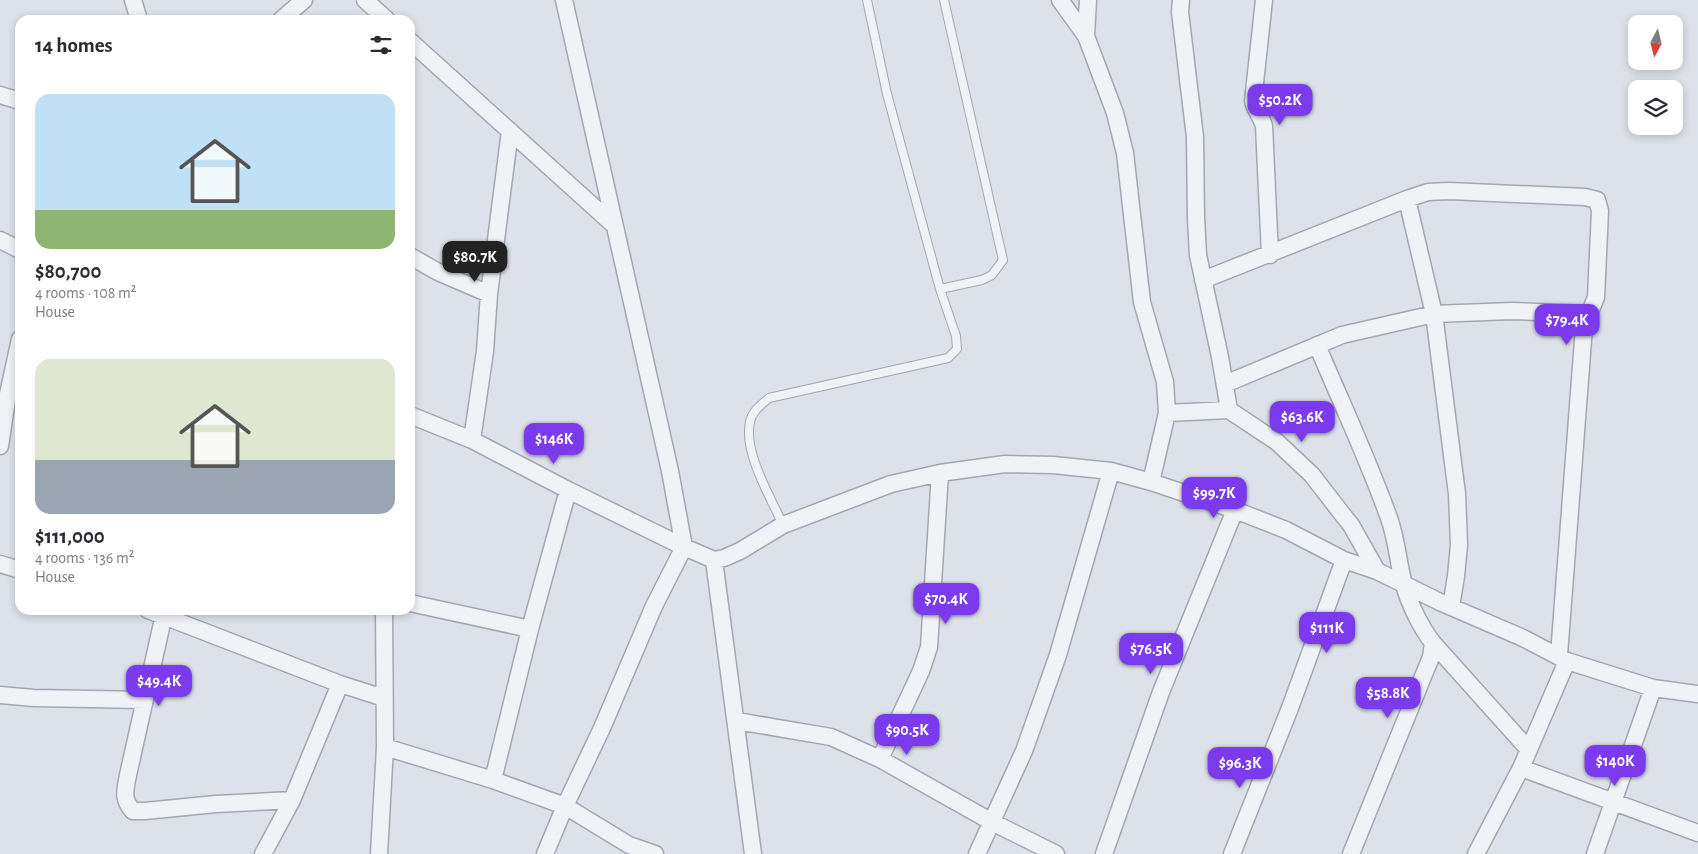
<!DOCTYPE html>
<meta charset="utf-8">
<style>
:root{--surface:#fff;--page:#f7f7f7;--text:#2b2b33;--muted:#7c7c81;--accent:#7c3aed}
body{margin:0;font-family:"Alegreya Sans",sans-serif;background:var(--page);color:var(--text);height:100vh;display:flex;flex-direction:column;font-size:19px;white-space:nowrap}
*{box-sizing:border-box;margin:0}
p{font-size:16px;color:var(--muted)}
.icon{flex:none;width:28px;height:28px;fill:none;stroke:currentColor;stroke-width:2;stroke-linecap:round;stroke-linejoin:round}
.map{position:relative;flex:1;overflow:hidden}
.side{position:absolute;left:15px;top:15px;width:400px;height:600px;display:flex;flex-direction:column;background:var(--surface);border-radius:15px;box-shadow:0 2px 8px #0003}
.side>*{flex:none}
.needle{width:32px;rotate:187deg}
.fabs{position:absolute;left:1628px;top:15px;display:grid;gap:10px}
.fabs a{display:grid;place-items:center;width:55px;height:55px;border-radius:10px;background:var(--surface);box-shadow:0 2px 8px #0003;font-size:25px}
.price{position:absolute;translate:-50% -42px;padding:0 11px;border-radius:10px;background:var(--accent);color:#fff;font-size:16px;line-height:32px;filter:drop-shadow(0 1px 2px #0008)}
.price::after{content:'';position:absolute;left:50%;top:30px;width:15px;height:11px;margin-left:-8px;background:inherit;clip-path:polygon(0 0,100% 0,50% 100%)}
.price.selected{background:#222;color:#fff}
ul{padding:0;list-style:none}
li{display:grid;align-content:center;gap:10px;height:265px;padding:0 20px}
li span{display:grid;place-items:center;height:155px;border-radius:15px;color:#555}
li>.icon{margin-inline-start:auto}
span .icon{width:90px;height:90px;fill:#fffc;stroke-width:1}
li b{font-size:21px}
h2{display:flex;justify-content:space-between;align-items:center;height:60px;padding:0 20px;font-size:21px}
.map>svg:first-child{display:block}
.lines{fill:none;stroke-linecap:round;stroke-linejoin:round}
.service-casing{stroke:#a2a8b3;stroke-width:10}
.minor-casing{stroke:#a2a8b3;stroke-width:19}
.service{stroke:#f0f2f6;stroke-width:8}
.minor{stroke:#f0f2f6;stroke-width:16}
</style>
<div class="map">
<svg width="1698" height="854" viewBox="0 0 1698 854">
<rect width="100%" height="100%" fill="#dde1e9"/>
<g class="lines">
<defs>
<path id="service" d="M940 289 982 280 992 275 1003 260 944 0
M783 525C771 498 743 452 750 422 752 411 761 405 769 398L948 358 957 349 956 336 940 289 887 94 867 0"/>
<path id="minor" d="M133 0 139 20
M365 0 387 20
M1060 0 1086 36 1115 113 1125 153 1142 302 1165 382 1167 413 1151 482
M1181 0 1180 12 1195 137 1196 218 1198 255 1220 357 1229 410
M1264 0 1253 101C1255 110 1261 116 1264 126L1270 255
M281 20 304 0
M1086 36 1088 0
M410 41 615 226
M0 95 20 101
M1407 199 1434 314 1457 494 1459 545 1456 576 1451 607
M0 240 20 250
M410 256 438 272 489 294
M1203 280 1407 199 1428 192 1449 191 1585 197 1597 200 1600 211 1596 297 1584 327 1559 655
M1317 345C1341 402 1368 459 1389 518 1397 540 1398 563 1404 585 1409 603 1421 628 1433 643L1431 657 1351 854
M1225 384 1342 335 1434 314 1512 311 1589 314
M1167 413 1229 410 1277 442 1312 475 1339 510 1351 525 1377 571
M410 415 472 440 568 490 684 547 714 560 724 558 740 551 783 525 891 484 940 473 1005 464 1053 465 1111 471 1151 482 1235 510 1286 530 1344 560 1377 571 1442 603 1523 638 1567 661 1653 688 1698 694
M472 440 485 351 489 294 510 131
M0 446 7 399 20 339
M714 560 753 854
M0 564 20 570
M410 603 530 629
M148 610 340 684 384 698
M165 610 128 775C125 791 122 799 133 811H145L216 804 292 800
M1433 643 1529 750
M0 695 34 698 145 700
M737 721 831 737 880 759 992 822 1056 854
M385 747 493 780 565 806 629 845 655 854
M880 759 921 671 929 647 940 473
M1521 768 1698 833
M493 780 530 629 568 490
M263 854 292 800 340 684
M379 854 385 747 384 610
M545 854 565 806 602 728 654 606 684 547 670 471 564 0
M977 854 1024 751 1058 655 1111 471
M1104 854 1161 692 1235 510
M1232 854 1290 708 1344 560
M1476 854 1521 768 1567 661
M1595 854 1653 688"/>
</defs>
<use href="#service" class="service-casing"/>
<use href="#minor" class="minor-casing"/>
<use href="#service" class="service"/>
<use href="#minor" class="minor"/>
</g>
</svg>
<div class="fabs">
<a><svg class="needle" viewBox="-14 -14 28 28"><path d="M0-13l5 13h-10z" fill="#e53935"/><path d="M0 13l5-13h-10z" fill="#7c7c81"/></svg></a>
<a><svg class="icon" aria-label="layers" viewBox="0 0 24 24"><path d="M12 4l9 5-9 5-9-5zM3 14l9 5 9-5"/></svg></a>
</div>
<b class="price" style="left:1280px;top:126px">$50.2K</b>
<b class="price selected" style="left:475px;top:283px">$80.7K</b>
<b class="price" style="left:1567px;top:346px">$79.4K</b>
<b class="price" style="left:1302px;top:443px">$63.6K</b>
<b class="price" style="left:554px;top:465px">$146K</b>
<b class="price" style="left:1214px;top:519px">$99.7K</b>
<b class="price" style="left:946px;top:625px">$70.4K</b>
<b class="price" style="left:1327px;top:654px">$111K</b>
<b class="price" style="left:1151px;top:675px">$76.5K</b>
<b class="price" style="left:159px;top:707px">$49.4K</b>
<b class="price" style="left:1388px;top:719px">$58.8K</b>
<b class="price" style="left:907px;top:756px">$90.5K</b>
<b class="price" style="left:1615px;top:787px">$140K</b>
<b class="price" style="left:1240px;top:789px">$96.3K</b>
<section class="side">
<h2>14 homes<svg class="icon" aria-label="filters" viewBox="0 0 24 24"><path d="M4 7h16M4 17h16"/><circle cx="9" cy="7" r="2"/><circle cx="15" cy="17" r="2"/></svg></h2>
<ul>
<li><span style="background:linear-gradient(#bfe0f5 75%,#8fb573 0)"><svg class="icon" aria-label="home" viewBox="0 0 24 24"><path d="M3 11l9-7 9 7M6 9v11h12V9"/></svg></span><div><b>$80,700</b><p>4 rooms · 108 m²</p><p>House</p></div></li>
<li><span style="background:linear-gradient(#dfe7d0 65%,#9aa5b1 0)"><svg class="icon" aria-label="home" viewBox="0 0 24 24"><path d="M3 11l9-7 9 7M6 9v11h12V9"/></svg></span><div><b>$111,000</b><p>4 rooms · 136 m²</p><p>House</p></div></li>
</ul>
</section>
</div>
